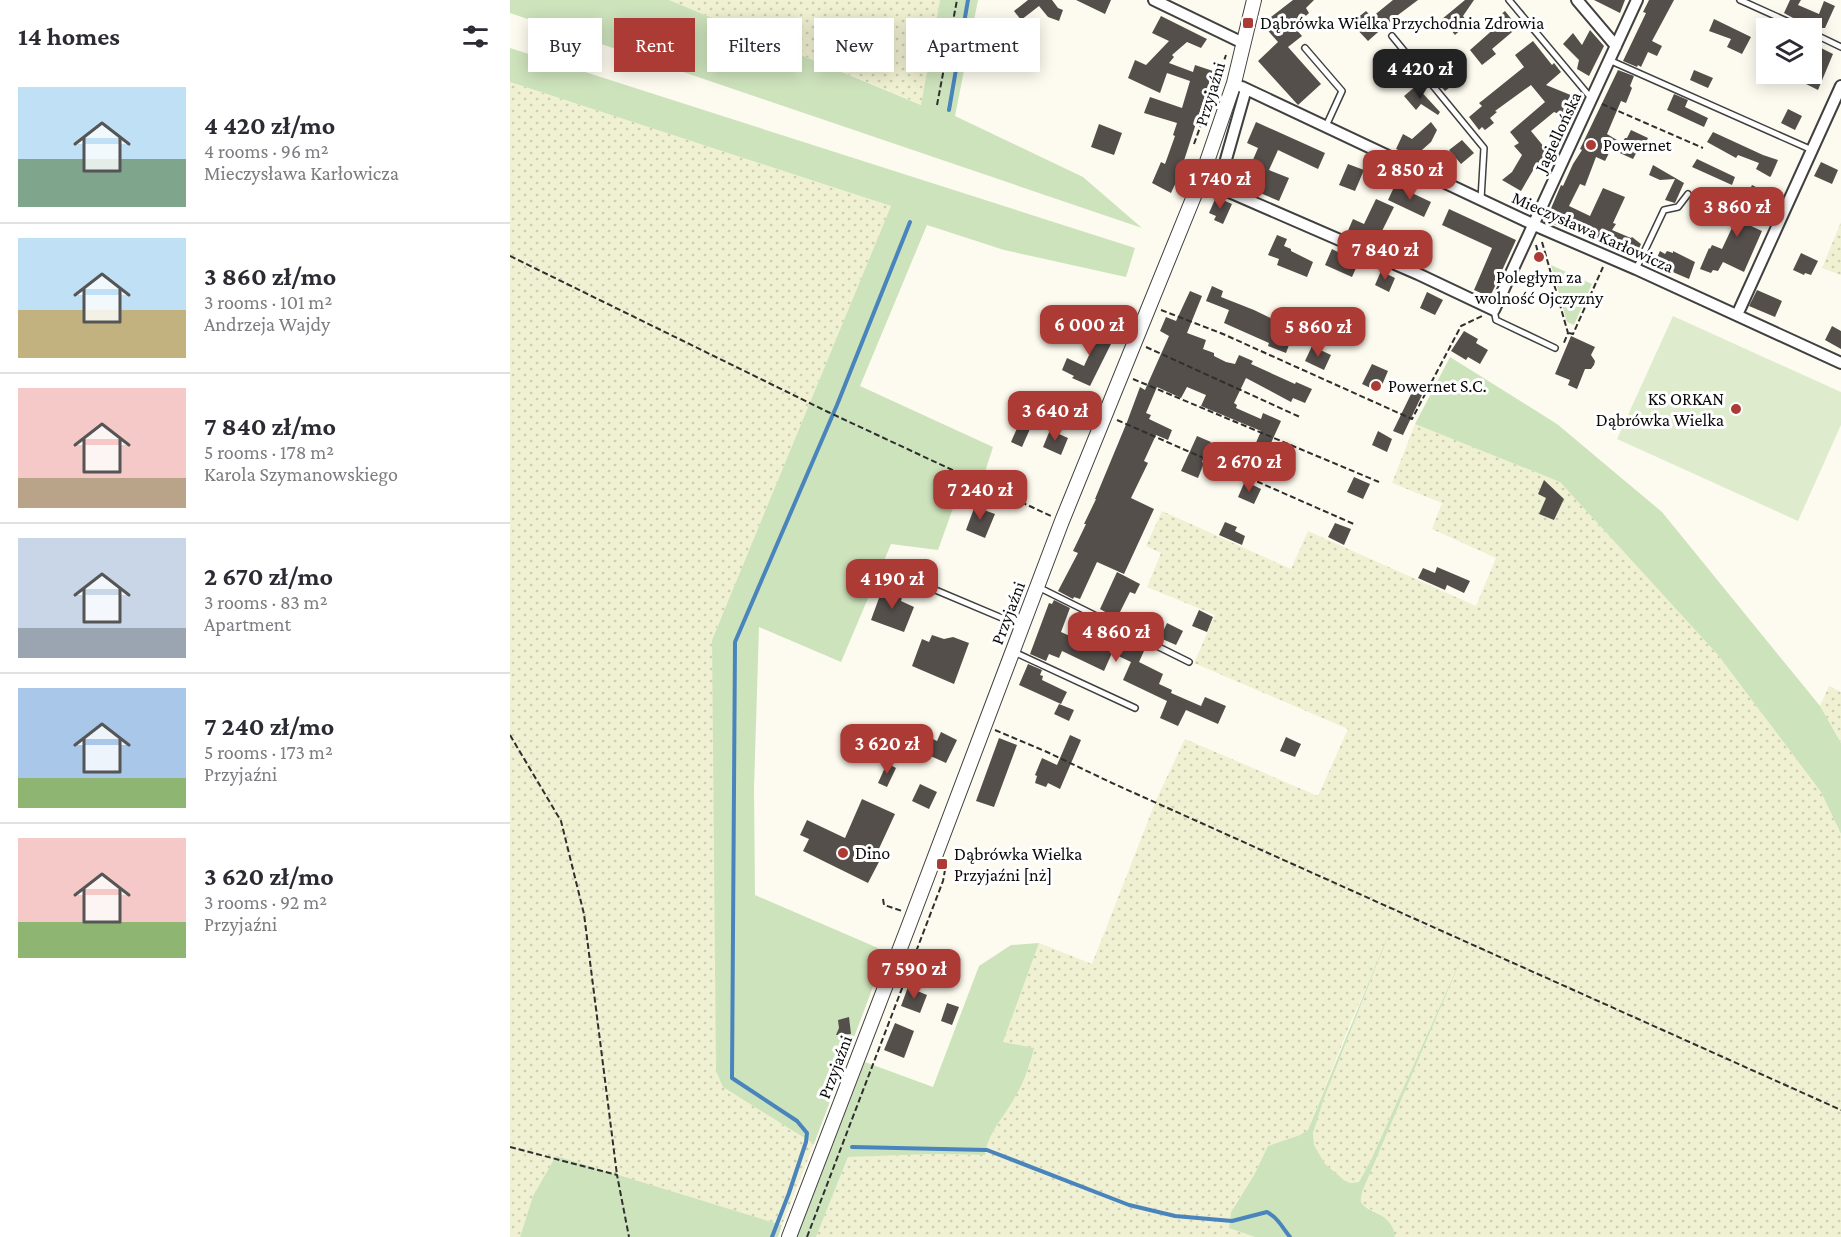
<!DOCTYPE html>
<meta charset="utf-8">
<style>
:root{--surface:#fff;--page:#f2f2f3;--text:#2b2b33;--muted:#7c7c81;--line:#e1e1e2;--accent:#ac3b36}
body{margin:0;font-family:"Crimson Pro",serif;background:var(--page);color:var(--text);height:100vh;display:flex;flex-direction:column;font-size:22px;white-space:nowrap}
*{box-sizing:border-box;margin:0}
p{font-size:20px;color:var(--muted)}
.icon{flex:none;width:33px;height:33px;fill:none;stroke:currentColor;stroke-width:2;stroke-linecap:round;stroke-linejoin:round}
.map{position:relative;flex:1;overflow:hidden}
.details{display:flex;flex-direction:column;background:var(--surface);width:510px}
.details>*{flex:none}
.top-card{position:absolute;left:18px;top:18px;width:570px;height:54px;display:flex;gap:12px}
.tools{position:absolute;left:1246px;top:18px;display:grid;gap:12px}
.tools a{display:grid;place-items:center;width:66px;height:66px;border-radius:0px;background:var(--surface);box-shadow:0 3px 15px #0003;font-size:30px}
.price{position:absolute;translate:-50% -51px;padding:0 14px;border-radius:12px;background:var(--accent);color:#fff;font-size:20px;line-height:39px;filter:drop-shadow(0 2px 3px #0008)}
.price::after{content:'';position:absolute;left:50%;top:36px;width:18px;height:14px;margin-left:-9px;background:inherit;clip-path:polygon(0 0,100% 0,50% 100%)}
.price.current{background:#222;color:#fff}
ul{padding:0;list-style:none}
li{display:flex;align-items:center;gap:18px;height:150px;padding:0 18px}
li+li{border-top:2px solid var(--line)}
li span{display:grid;place-items:center;flex:none;width:168px;height:120px;border-radius:0px;color:#555}
li>.icon{margin-inline-start:auto}
span .icon{width:72px;height:72px;fill:#fffc;stroke-width:1}
li b{font-size:26px}
h2{display:flex;justify-content:space-between;align-items:center;height:72px;padding:0 18px;font-size:26px}
.tag{padding:0 21px;border-radius:0px;background:var(--surface);box-shadow:0 3px 15px #0003;font-size:21px;line-height:54px}
.tag.current{background:var(--accent);color:#fff}
main{display:flex;flex:1;min-height:0}
.map>svg:first-child{display:block}
.farmland{fill:url(#farmland-dots)}
.grass{fill:#cde3bc}
.pitch{fill:#deeccd}
.lines{fill:none;stroke-linecap:round;stroke-linejoin:round}
.stream{stroke:#4984bc;stroke-width:4}
.building{fill:#544f4b}
.service-casing{stroke:#404040;stroke-width:8}
.minor-casing{stroke:#404040;stroke-width:14}
.tertiary-casing{stroke:#404040;stroke-width:16}
.path{stroke:#2f2f2f;stroke-width:2;stroke-dasharray:6 3;stroke-linecap:butt}
.service{stroke:#fff;stroke-width:5}
.minor{stroke:#fff;stroke-width:10}
.tertiary{stroke:#fff;stroke-width:14}
.poi-dot{fill:#ac3b36;stroke:#fff;stroke-width:2}
.labels{text-anchor:middle;stroke-width:6;stroke-linejoin:round;paint-order:stroke}
.poi-label{font-size:18px;fill:#0d0d0d;stroke:#fff;text-anchor:start}
.street-label{font-size:18px;fill:#0d0d0d;stroke:#fff}
</style>
<main>
<section class="details">
<h2>14 homes<svg class="icon" aria-label="filters" viewBox="0 0 24 24"><path d="M4 7h16M4 17h16"/><circle cx="9" cy="7" r="2"/><circle cx="15" cy="17" r="2"/></svg></h2>
<ul>
<li><span style="background:linear-gradient(#bfe0f5 60%,#7fa58c 0)"><svg class="icon" aria-label="home" viewBox="0 0 24 24"><path d="M3 11l9-7 9 7M6 9v11h12V9"/></svg></span><div><b>4 420 zł/mo</b><p>4 rooms · 96 m²</p><p>Mieczysława Karłowicza</p></div></li>
<li><span style="background:linear-gradient(#bfe0f5 60%,#c2b280 0)"><svg class="icon" aria-label="home" viewBox="0 0 24 24"><path d="M3 11l9-7 9 7M6 9v11h12V9"/></svg></span><div><b>3 860 zł/mo</b><p>3 rooms · 101 m²</p><p>Andrzeja Wajdy</p></div></li>
<li><span style="background:linear-gradient(#f6c9c9 75%,#b9a48a 0)"><svg class="icon" aria-label="home" viewBox="0 0 24 24"><path d="M3 11l9-7 9 7M6 9v11h12V9"/></svg></span><div><b>7 840 zł/mo</b><p>5 rooms · 178 m²</p><p>Karola Szymanowskiego</p></div></li>
<li><span style="background:linear-gradient(#c9d6e8 75%,#9aa5b1 0)"><svg class="icon" aria-label="home" viewBox="0 0 24 24"><path d="M3 11l9-7 9 7M6 9v11h12V9"/></svg></span><div><b>2 670 zł/mo</b><p>3 rooms · 83 m²</p><p>Apartment</p></div></li>
<li><span style="background:linear-gradient(#a9c7e8 75%,#8fb573 0)"><svg class="icon" aria-label="home" viewBox="0 0 24 24"><path d="M3 11l9-7 9 7M6 9v11h12V9"/></svg></span><div><b>7 240 zł/mo</b><p>5 rooms · 173 m²</p><p>Przyjaźni</p></div></li>
<li><span style="background:linear-gradient(#f6c9c9 70%,#8fb573 0)"><svg class="icon" aria-label="home" viewBox="0 0 24 24"><path d="M3 11l9-7 9 7M6 9v11h12V9"/></svg></span><div><b>3 620 zł/mo</b><p>3 rooms · 92 m²</p><p>Przyjaźni</p></div></li>
</ul>
</section>
<div class="map">
<svg width="1331" height="1237" viewBox="0 0 1331 1237">
<defs>
<pattern id="farmland-dots" width="8" height="8" patternUnits="userSpaceOnUse" patternTransform="scale(1.5)"><rect width="8" height="8" fill="#f0f0d2"/><path d="M2 2h.1M6 6h.1" fill="none" stroke="#cdcdb3" stroke-width="1.8" stroke-linecap="round"/></pattern>
</defs>
<rect width="100%" height="100%" fill="#fdfbef"/>
<path class="farmland" d="M159 0H430L412 105Z
M0 82 381 206 202 640 213 1087 304 1144 272 1225 46 1157 23 1196 10 1237H0Z
M1331 222V275L1312 268Z
M905 424 1050 482 1208 655 1311 792 1331 834V1237H885L878 1221 868 1213 852 1205 850 1201 852 1192 948 965 861 1160 849 1182 839 1183 823 1172 815 1164 804 1145 803 1139 804 1127 813 1101 872 952 840 1024 798 1130 790 1135 758 1146 744 1175 724 1206 719 1228 745 1237H306L338 1157 426 1154 474 1155 476 1143 506 1095 521 1062 493 1042 529 943 582 964 647 798 675 739 808 796 838 729 684 663 705 615 637 587 651 553 636 546 652 511 781 569 798 531 966 606 986 558 922 529 932 503 882 483Z
M1319 686 1331 692V743L1310 706Z"/>
<path class="grass" d="M0 0H159L411 105 430 0H468L445 116 573 177 632 228 0 13Z
M0 48 625 248 616 277 494 250 417 225 350 386 483 447 473 478 456 472 428 550 381 544 331 662 249 627 244 788 245 895 368 948 363 963 367 976 304 1144 213 1087 206 1071 202 640 381 206 0 82Z
M1041 265 1082 284 1064 325 1057 322Z
M940 357 1047 424 1152 512 1310 706 1331 743V834L1311 792 1208 655 1050 482 905 424Z
M886 916 813 1101 803 1133 804 1145 815 1164 834 1180 840 1183 849 1182 861 1160 955 950 852 1192C852 1194 850 1201 851 1202 854 1212 883 1212 885 1237H745L719 1228 721 1212 744 1175 758 1146 790 1135 798 1130Z
M529 943 493 1042 524 1048C520 1065 514 1082 505 1097 495 1116 477 1134 475 1155L426 1154 338 1157 306 1237H287L355 1062 423 1087 469 966 501 945Z
M46 1156 272 1225 268 1237H10L23 1196Z"/>
<path class="pitch" d="M1163 316 1331 392V425L1288 521 1107 439Z"/>
<g class="lines">
<path class="stream" d="M439 110 458 0
M342 1147 477 1150 619 1205 665 1216 722 1221 757 1212C768 1218 772 1227 780 1237
M262 1237 279 1193 296 1142 297 1133 287 1121 222 1078 225 642 327 405 400 222"/>
</g>
<path class="building" d="M518 0H542L548 8 553 10 549 21 538 17 529 6 511 20 504 11Z
M566 0H601L595 14Z
M783 0H804L796 8 799 13 784 27 792 36 778 47 811 84 788 105 748 61 768 42 752 24Z
M883 0H908L884 18 858 41 841 23 856 11 862 17Z
M955 0H964L953 16 958 23 945 35 932 19Z
M1084 0H1115L1110 13Z
M1139 0H1164L1142 41 1152 46 1147 56 1138 52 1131 67 1128 65 1127 67 1113 61 1136 13 1133 12Z
M1280 0H1291L1288 5 1309 14 1314 1 1325 6 1315 28H1297L1294 24 1274 13Z
M995 11 1008 27 982 49 986 54 972 65 960 50 986 27 982 22Z
M651 16 697 39 691 48 677 42 662 55 664 57 659 63 683 72 685 65 703 71 669 176 661 193 642 183 651 162 655 164 665 136 663 135 667 123 634 113 640 97 672 108 680 81 657 73 650 93 618 78 625 60 636 65 659 41 642 33Z
M1204 19 1241 37 1232 54 1217 47 1221 39 1199 31Z
M1080 30 1094 46 1079 76 1067 69 1069 60 1053 44 1063 33 1072 45Z
M489 35 498 39 485 68 476 64Z
M1023 41 1042 65 1044 63 1051 72 1036 85 1068 98 1059 118 1044 112 1021 131 1039 153 1025 167 1011 191 992 180 1002 172 1012 155 1004 146 1009 143 1000 132 1035 102 1021 85 985 111 987 112 980 118 984 123 975 130 972 127 969 130 959 117 972 106 969 103 973 100 1014 67 1005 55Z
M1307 46 1323 54 1308 90 1290 81 1293 74H1302V57Z
M924 54 948 81 935 91 912 65Z
M1108 70 1124 76 1120 86 1122 88 1116 103 1111 101 1097 134 1112 143 1115 138H1117L1121 130 1138 138 1134 146 1131 144 1123 159 1101 149 1095 161 1086 157 1075 186 1070 184 1059 206 1080 216 1093 188 1115 197 1103 223 1106 224 1102 230 1121 238 1122 237 1131 244 1125 257 1080 235 1081 232 1053 220 1050 227 1036 220 1051 185 1053 186 1063 164 1072 150 1070 149Z
M1184 70 1203 78 1198 88 1180 80Z
M906 86 930 112 928 115 911 104 906 110 894 96Z
M1164 94 1178 100 1175 107 1198 118 1194 127 1157 110Z
M1278 109 1292 116 1285 130 1271 123Z
M746 122 815 153 808 169 768 150 759 170 779 178 769 201 736 187 740 178 736 176 748 148 737 143Z
M921 122 927 130 921 142 904 157 886 149 893 134 902 139Z
M589 124 612 133 604 155 581 147Z
M1203 132 1253 155 1268 160 1261 176 1260 177 1246 169 1249 163 1228 155 1226 158 1197 142Z
M952 140 964 153 951 164 939 150Z
M1187 159 1225 177 1222 185 1182 167Z
M1311 162 1328 170 1322 184 1304 176Z
M838 164 854 170 845 191 829 185Z
M1143 165 1174 183 1165 203 1155 200 1165 179 1150 180 1139 175Z
M885 185 921 202 914 217 878 200Z
M1242 185 1254 191 1239 225 1252 231 1234 272 1213 262 1208 271 1203 270 1201 273 1190 269 1199 248 1200 249 1202 245 1212 249Z
M706 197 722 204 713 224 704 220 706 216 699 213Z
M866 199 884 207 871 233 901 246 900 247 912 253 906 265 836 235 843 219 854 224Z
M939 209 1006 240 980 297 964 290 982 248 932 225Z
M767 235 777 239 774 246 781 249V251L803 262 797 277 767 265 769 259 758 255Z
M829 248 851 257 842 277 815 265 822 249 828 252Z
M1150 251 1155 254 1157 251 1163 253V251L1185 262 1179 279 1144 264Z
M1291 253 1308 261 1301 275 1295 273 1294 275 1283 270Z
M871 271 885 278 879 292 865 285Z
M702 286 713 291 711 297 744 310 775 325 773 328 777 330 776 334 782 337 776 353 758 346 759 343 714 323 719 310 696 301Z
M1247 290 1272 301 1265 317 1239 306Z
M680 291 692 296 677 333 696 340 693 349 704 353V356L716 362 725 364 729 355 743 361 741 364 785 384 786 382 802 389 795 403 783 398 781 402 736 378 724 403 727 405 726 408 751 419 753 413 771 421 761 443 764 445 759 459 742 452 751 431 691 406 696 395 677 387 671 398 647 387 636 413 641 415 639 419 662 430 658 440 646 435 634 461 638 463 621 498 644 509 614 574 587 562 570 599 564 597 563 599 548 591 568 553 563 551 576 524H574L586 499H585L617 422 630 387 635 390 659 336 650 331 656 317 666 321Z
M917 292 933 300 925 315 910 308Z
M574 319 584 324 581 330 603 340 580 386 562 378 564 376 552 370 557 358 574 366 585 342 567 334Z
M1322 326 1331 331V349L1315 340Z
M954 331 968 339 966 343 978 350 970 364 958 357 956 360 941 351Z
M1061 336 1085 347 1081 355 1085 361 1084 365 1081 369H1075L1067 389 1058 385 1060 380 1045 374Z
M802 346 821 355 814 370 795 361Z
M862 364 878 371 869 392 852 384Z
M903 390 912 395 893 435 883 431Z
M512 417 523 422 512 447 501 442Z
M540 430 558 438 551 455 533 447Z
M868 431 882 439 877 452 862 445Z
M687 436 701 442 692 462 694 463 688 478 671 471Z
M844 477 860 484 853 499 837 492Z
M1034 480 1054 499 1044 520 1029 514 1036 498 1028 494Z
M735 481 751 489 744 504 728 497Z
M466 503 475 506 474 510 485 514 475 538 456 530Z
M715 522 727 527 725 531 735 536 732 545 709 535Z
M825 523 841 529 834 545 818 537Z
M927 567 960 581 954 593 937 585 935 590 908 578 913 568 925 573Z
M607 572 630 584 625 594 620 592 606 620 596 615 597 613 590 609Z
M373 587 393 594 391 601 404 607 394 632 361 620Z
M544 600 560 608 551 632 582 646 592 624 602 629 600 632 621 641 619 645 634 651 629 662 653 674 649 684 662 690 661 693 691 706 695 697 716 706 708 724 676 710 668 726 650 718 657 701 613 680 621 662 602 653 594 671 552 651 549 658 539 654 536 661 520 654 539 603 542 604Z
M689 610 703 617 697 632 682 626Z
M657 623 673 631 666 645 650 638Z
M422 635 434 639 443 637 459 643 444 684 402 666 412 639 419 642Z
M518 664 532 670 530 675 533 676 532 680 557 692 551 704 509 685Z
M549 704 564 710 559 721 544 714Z
M431 732 447 740 436 763 405 749 413 734 427 741Z
M560 735 571 740 550 789 538 783 536 787 525 783 527 776 525 775 532 758 547 765Z
M776 737 791 744 785 757 770 751Z
M489 738 507 745 484 807 466 801Z
M377 763 386 768 377 787 368 783Z
M410 784 427 792 419 809 402 801Z
M352 799 385 814 367 853 372 856 358 883 293 851 299 839 290 835 297 820 335 838Z
M398 987 417 995 410 1013 391 1006Z
M437 1003 449 1007 442 1025 431 1021Z
M339 1017 341 1034 326 1035 329 1028 328 1020Z
M385 1023 404 1031 394 1058 374 1050Z"/>
<g class="lines">
<defs>
<path id="service" d="M999 0 1081 98
M1230 0 1292 28
M1302 33 1331 47
M882 36 974 148 971 199
M795 48 832 91 816 126
M1099 60 1302 150
M1126 269 1154 210 1168 207 1178 194
M984 310 986 320 1045 348
M416 586 511 626
M528 587 679 662
M504 652 625 708"/>
<path id="minor" d="M644 0 733 43
M1067 0 1106 46
M732 87 1031 228 1126 269 1331 363
M736 89 711 177V184L717 191 908 274 984 310 1127 0
M1227 315 1331 86"/>
<path id="tertiary" d="M279 1237 399 925 552 521 691 179 724 83 744 0"/>
</defs>
<use href="#service" class="service-casing"/>
<use href="#minor" class="minor-casing"/>
<use href="#tertiary" class="tertiary-casing"/>
<path class="path" d="M1092 104 1193 148
M427 105 447 0
M684 144 716 55
M1032 242 1058 333 1053 345
M1026 245 1029 257
M0 256 318 412 541 516
M651 310 713 334 902 419 951 326 972 316
M1059 333 1063 334 1093 267
M636 347 790 417
M623 379 869 482
M607 420 846 525
M485 730 537 752 602 783 1331 1110
M0 735 51 821 74 914 107 1175
M373 899 374 905 392 911
M0 1147 107 1175 119 1237
M297 1237 433 881 435 870"/>
<use href="#service" class="service"/>
<use href="#minor" class="minor"/>
<use href="#tertiary" class="tertiary"/>
</g>
<g class="poi-dot">
<rect x="732" y="17" width="12" height="12" rx="3"/>
<circle cx="1081" cy="145" r="6"/>
<circle cx="1029" cy="257" r="6"/>
<circle cx="866" cy="386" r="6"/>
<circle cx="1226" cy="409" r="6"/>
<circle cx="333" cy="853" r="6"/>
<rect x="426" y="858" width="12" height="12" rx="3"/>
</g>
<g class="labels">
<g class="poi-label">
<text x="750" y="29">Dąbrówka Wielka Przychodnia Zdrowia</text>
<text x="1093" y="151">Powernet</text>
<text x="1029" y="283" text-anchor="middle">Poległym za<tspan x="1029" dy="21">wolność Ojczyzny</tspan></text>
<text x="878" y="392">Powernet S.C.</text>
<text x="1214" y="405" text-anchor="end">KS ORKAN<tspan x="1214" dy="21">Dąbrówka Wielka</tspan></text>
<text x="345" y="859">Dino</text>
<text x="444" y="860">Dąbrówka Wielka<tspan x="444" dy="21">Przyjaźni [nż]</tspan></text>
</g>
<g class="street-label">
<text transform="translate(700 94) rotate(-73)" y="6">Przyjaźni</text>
<text transform="translate(1048 132) rotate(-65)" y="6">Jagiellońska</text>
<text transform="translate(1083 232) rotate(24)" y="6">Mieczysława Karłowicza</text>
<text transform="translate(498 613) rotate(-69)" y="6">Przyjaźni</text>
<text transform="translate(325 1067) rotate(-69)" y="6">Przyjaźni</text>
</g>
</g>
</svg>
<div class="tools">
<a><svg class="icon" aria-label="layers" viewBox="0 0 24 24"><path d="M12 4l9 5-9 5-9-5zM3 14l9 5 9-5"/></svg></a>
</div>
<b class="price current" style="left:910px;top:100px">4 420 zł</b>
<b class="price" style="left:900px;top:201px">2 850 zł</b>
<b class="price" style="left:710px;top:210px">1 740 zł</b>
<b class="price" style="left:1227px;top:238px">3 860 zł</b>
<b class="price" style="left:875px;top:281px">7 840 zł</b>
<b class="price" style="left:579px;top:356px">6 000 zł</b>
<b class="price" style="left:808px;top:358px">5 860 zł</b>
<b class="price" style="left:545px;top:442px">3 640 zł</b>
<b class="price" style="left:739px;top:493px">2 670 zł</b>
<b class="price" style="left:470px;top:521px">7 240 zł</b>
<b class="price" style="left:382px;top:610px">4 190 zł</b>
<b class="price" style="left:606px;top:663px">4 860 zł</b>
<b class="price" style="left:377px;top:775px">3 620 zł</b>
<b class="price" style="left:404px;top:1000px">7 590 zł</b>
<div class="top-card">
<a class="tag">Buy</a>
<a class="tag current">Rent</a>
<a class="tag">Filters</a>
<a class="tag">New</a>
<a class="tag">Apartment</a>
</div>
</div>
</main>
